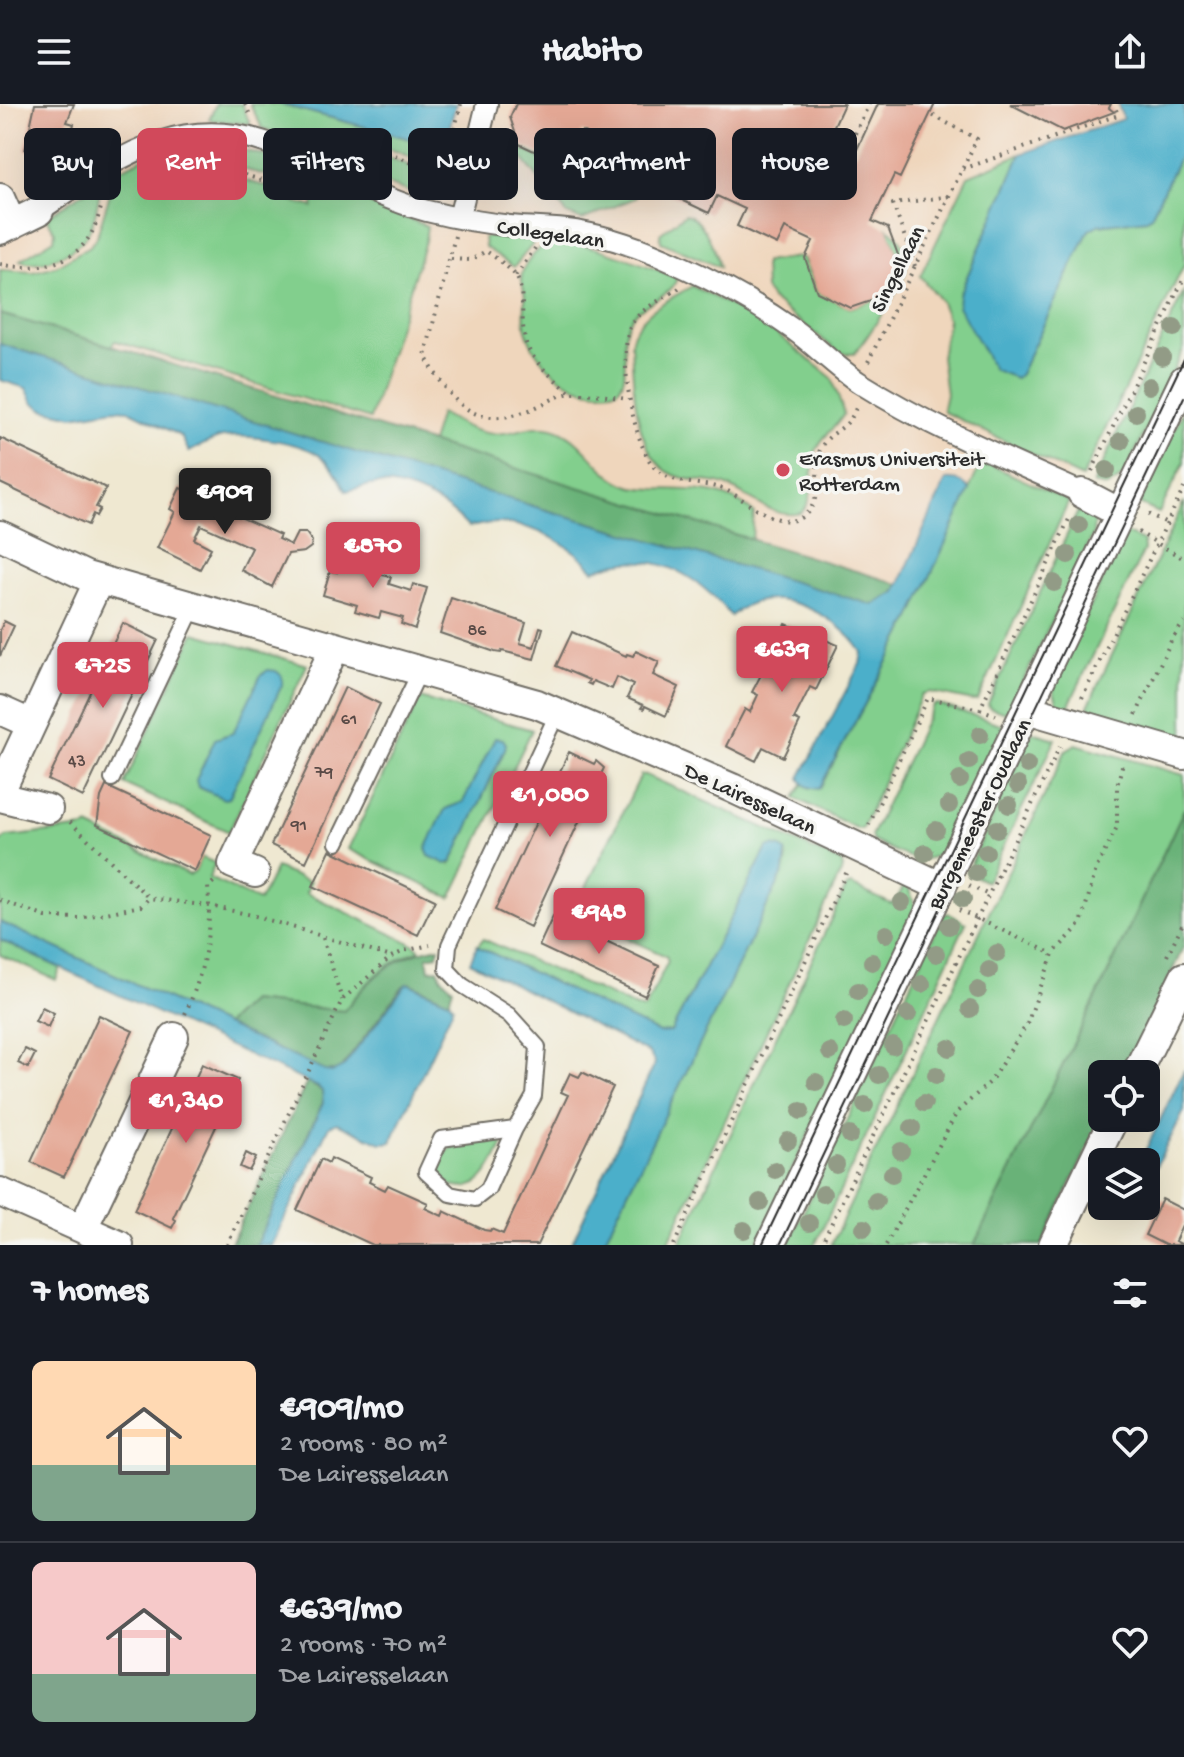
<!DOCTYPE html>
<meta charset="utf-8">
<style>
:root{--surface:#171b24;--page:#242831;--text:#f1f3f6;--muted:#9ea1a6;--line:#363941;--accent:#d1495b}
body{margin:0;font-family:"Gochi Hand",sans-serif;background:var(--page);color:var(--text);height:100vh;display:flex;flex-direction:column;font-size:30px;white-space:nowrap}
*{box-sizing:border-box;margin:0}
p{font-size:26px;color:var(--muted)}
.icon{flex:none;width:44px;height:44px;fill:none;stroke:currentColor;stroke-width:2;stroke-linecap:round;stroke-linejoin:round}
.map{position:relative;height:1141px;overflow:hidden}
.drawer{display:flex;flex-direction:column;background:var(--surface);flex:1}
.drawer>*{flex:none}
.top-card{position:absolute;left:24px;top:24px;width:1136px;height:72px;display:flex;gap:16px}
.tools{position:absolute;left:1088px;top:956px;display:grid;gap:16px}
.tools a{display:grid;place-items:center;width:72px;height:72px;border-radius:12px;background:var(--surface);box-shadow:0 8px 32px #0002;font-size:40px}
.price{position:absolute;translate:-50% -68px;padding:0 18px;border-radius:8px;background:var(--accent);color:#fff;font-size:26px;line-height:52px;filter:drop-shadow(0 2px 4px #0008)}
.price::after{content:'';position:absolute;left:50%;top:48px;width:24px;height:18px;margin-left:-12px;background:inherit;clip-path:polygon(0 0,100% 0,50% 100%)}
.price.selected{background:#222;color:#fff}
ul{padding:0;list-style:none}
li{display:flex;align-items:center;gap:24px;height:200px;padding:0 32px}
li+li{border-top:2px solid var(--line)}
li span{display:grid;place-items:center;flex:none;width:224px;height:160px;border-radius:12px;color:#555}
li>.icon{margin-inline-start:auto}
span .icon{width:96px;height:96px;fill:#fffc;stroke-width:1}
li b{font-size:34px}
h2{display:flex;justify-content:space-between;align-items:center;height:96px;padding:0 32px;font-size:34px}
.chip{padding:0 28px;border-radius:12px;background:var(--surface);box-shadow:0 8px 32px #0002;font-size:28px;line-height:72px}
.chip.selected{background:var(--accent);color:#fff}
header{display:flex;justify-content:space-between;align-items:center;height:104px;padding:0 32px;background:var(--surface);font-size:36px;font-weight:700}
.map>svg:first-child{display:block}
.built{fill:#efd6bc}
.green{fill:#82cf8d;stroke:#567d5c;stroke-width:2;fill-rule:evenodd}
.forest{fill:#69b278;stroke:#4a6e52;stroke-width:2}
.water{fill:#4bafca;stroke:#3b6d7a;stroke-width:2}
.building{fill:#e4a895}
.lines{fill:none;stroke-linecap:round;stroke-linejoin:round}
.service-casing{stroke:#706d65;stroke-width:18}
.pedestrian-casing{stroke:#706d65;stroke-width:24}
.minor-casing{stroke:#706d65;stroke-width:32}
.path{stroke:#706d65;stroke-width:4;stroke-dasharray:2 6;stroke-linecap:butt}
.service{stroke:#fff;stroke-width:14}
.pedestrian{stroke:#fff;stroke-width:20}
.minor{stroke:#fff;stroke-width:28}
.tram{stroke:#2b2b2b;stroke-width:2}
.tree{fill:#929b86}
.poi-dot{fill:#d1495b;stroke:#f6f6f2;stroke-width:3}
.labels{text-anchor:middle;stroke-width:7;stroke-linejoin:round;paint-order:stroke}
.number-label{font-size:18px;fill:#594a46}
.street-label{font-size:22px;fill:#2b2b2b;stroke:#f6f6f2}
.poi-label{font-size:22px;fill:#2b2b2b;stroke:#f6f6f2;text-anchor:start}
</style>
<header><svg class="icon" aria-label="menu" viewBox="0 0 24 24"><path d="M4 6h16M4 12h16M4 18h16"/></svg>Habito<svg class="icon" aria-label="share" viewBox="0 0 24 24"><path d="M12 15V3M7 8l5-5 5 5M5 13v7h14v-7"/></svg></header>
<div class="map">
<svg width="1184" height="1141" viewBox="0 0 1184 1141">
<rect width="100%" height="100%" fill="#f6f6f2"/>
<filter id="ink" filterUnits="userSpaceOnUse"><feTurbulence type="fractalNoise" baseFrequency=".0125" numOctaves="2"/><feDisplacementMap in="SourceGraphic" scale="16" xChannelSelector="R" yChannelSelector="G"/><feConvolveMatrix kernelMatrix="1 2 1 2 8 2 1 2 1" color-interpolation-filters="sRGB"/></filter>
<filter id="wash" filterUnits="userSpaceOnUse"><feTurbulence type="fractalNoise" baseFrequency=".006" numOctaves="4" result="noise"/><feDisplacementMap in="SourceGraphic" scale="32" xChannelSelector="R" yChannelSelector="G"/><feGaussianBlur stdDeviation="1.8" result="paint"/><feColorMatrix in="noise" values="0 0 0 0 0 0 0 0 0 0 0 0 0 0 0 0 0 1.4 0 .05"/><feComposite in="paint" operator="in"/></filter>
<g filter="url(#wash)">
<rect width="100%" height="100%" fill="#efe8d1"/>
<path class="built" d="M0 0H1184V135L993 521 0 211Z"/>
<path class="green" d="M216 0H242L250 20 209 16Z
M250 0H279L444 44 440 63 429 62 399 48 372 41 353 38 310 41 262 24Z
M584 32 605 42 597 59 639 79 635 94 582 116 567 110 517 48 518 43 546 56 576 47Z
M200 42H210L214 68 283 87 292 97 313 103 316 87 328 83 427 122 425 137 370 315 115 237 111 242 0 210V166L33 168 56 162 90 142 97 132 117 67 151 50Z
M223 43C249 47 278 52 300 69L301 75 296 79 231 62 224 56 220 45Z
M1184 43V161L1082 374 944 308 943 304 946 290 941 253 948 216 940 196 920 172 968 72 1021 50 959 191 1016 273 1020 270 1089 126 1098 121 1147 115 1151 112Z
M333 47C368 48 408 53 434 79V91L429 94 368 74 329 54 330 48Z
M96 80 100 83C99 97 94 119 87 131 75 149 40 165 20 156L54 135 55 128 47 114 49 111Z
M685 110C702 112 716 147 719 163L661 138 660 130Z
M888 124C895 128 898 132 901 138 917 165 895 190 880 213 872 225 864 239 854 250L840 249 771 195 765 185 764 158 798 153 803 154 817 188 850 204 885 192 901 159Z
M487 132 530 136 533 140 514 163 485 143 484 134Z
M551 137C591 137 640 160 677 173 674 193 642 198 631 214 616 237 634 270 617 286 578 297 536 263 526 226 523 216 525 205 525 194 525 187 520 176 522 169 525 158 541 141 551 137Z
M692 182 760 216 832 274 844 310C835 326 818 334 814 353 810 373 816 394 801 409 778 416 752 395 732 384 714 374 691 380 672 370 633 351 633 275 631 238 637 209 669 196 692 182Z
M1184 187V244L1124 372 1107 383 1093 380Z
M1184 305V359L1159 409 1139 400Z
M440 309C460 320 480 333 504 329 522 327 533 320 552 324 585 332 597 372 630 382 638 385 647 384 655 385 691 386 726 383 754 409L752 436 431 339Z
M982 357 1069 397 978 596 973 597 930 588 922 590 862 725H858L795 694 803 680 811 684H820L911 514Z
M1184 398V635L1091 610 1088 602Z
M1079 405 1087 408 1094 417 1093 431 1009 607 1006 609 990 604 988 600Z
M1125 429 1143 437 1144 446 1068 603 1058 601 1052 581Z
M194 529 307 561 229 728 124 680ZM261 571 224 695 222 632 233 630Z
M420 594 532 626 451 794 348 745ZM505 645 452 758 450 760 449 703 460 701Z
M937 600 1004 621 942 748C920 765 896 747 873 737L871 732 933 601Z
M1032 628 1056 635 986 778 967 768Z
M1076 640 1184 671V705L1102 882 974 1141H831L1066 646Z
M641 671H646L841 758 843 764 667 1141H602L784 767C787 757 789 751 781 744H767L671 928 659 929 477 842 483 835 640 905 645 904 668 857 666 852 576 811 575 806Z
M88 722 189 771 195 767 201 753 215 759 209 774 259 797 276 764 310 778 306 789 415 841 420 846C389 856 363 881 344 907L250 897 225 921 0 818V738L6 733 86 724Z
M906 778 916 804 756 1141H679L846 783 851 781 891 800 896 797Z
M948 809 966 819 815 1141H788L943 811Z
M0 836 61 864 56 876 0 851Z
M504 1038C494 1057 483 1089 456 1083 444 1080 441 1069 438 1058 455 1032 476 1038 504 1038Z"/>
<path class="forest" d="M0 210 111 242 899 480C894 493 885 496 873 501L536 403 0 240Z
M1184 705V842L1124 970H1102V1014L1042 1141H974L1102 882Z
M439 843 437 851 427 853 429 866 438 865 442 874 453 884 449 897 410 879 403 882 339 967H325L225 921 250 897 344 907C369 874 397 850 439 843Z
M307 978 322 987 323 998 256 1141H230Z"/>
<path class="water" d="M279 0H456L444 44Z
M1118 0H1184V43L1151 112 1147 115 1098 121 1089 126 1020 270 1016 274 994 266 958 202 959 191 1021 50 1123 15Z
M0 240 536 403 873 501 896 488 946 376C956 375 964 377 970 386L911 514 819 685C810 684 804 683 800 674L860 560 862 548C837 510 770 474 731 512 694 467 652 444 594 466 571 440 534 420 499 419 489 418 478 422 468 423 448 400 409 379 377 380 367 381 356 385 346 387 340 374 332 361 320 352 302 338 246 330 223 333 212 335 199 343 189 348L181 332 129 306 115 305 73 312 43 305 33 298 26 284 0 276Z
M268 566 276 567 282 572V581L229 694 224 695 198 683 196 676 215 635 233 629 261 571Z
M495 634 503 635 506 640 505 645 452 758 446 760 429 752 426 745 445 705 463 698Z
M773 742 781 744 786 748 784 767 602 1141H571L655 959 649 949 470 858 477 842 659 929 671 928 767 744Z
M0 818 325 967 333 968 343 963 407 879 449 897 453 902 452 906 391 1038 381 1039 337 1019 329 1022 272 1141H256L323 999 322 987 318 983 0 836Z
M1184 966V1007L1146 1082V1058H1140Z"/>
<g id="blocks">
<path class="building" d="M35 0H74L67 18 74 20 64 59 25 46Z
M516 0H844L832 26 844 32 838 45 854 52 878 0H935L900 74 894 71 872 117 888 124 901 159 885 192 850 204 817 188 805 154 813 137 785 124 777 141 758 132 737 122 745 105 717 92 709 109 688 99 669 90 677 73 649 59 641 77 601 57 609 40 582 27 573 44 547 53 519 40 510 13Z
M1010 0H1111L1109 4 1114 8 1063 27Z
M0 334 106 384 96 403 100 405 96 412 93 410 88 421 0 379Z
M200 381 216 389 211 400 280 431 278 435 291 441 297 429H306L312 437 311 443 304 448 288 450 272 483 241 466 252 444 201 421 194 435 211 444 200 465 157 444 175 408 170 405 180 384 185 386 187 383 197 388Z
M341 445 382 460 379 470 391 473 389 480 411 487 413 480 427 484 415 525 401 520 403 514 381 508 379 514 355 507 357 501 323 491 330 467 337 468Z
M451 494 526 519 520 539 534 543 540 523 543 524 534 555 502 547 501 549 495 548 440 529Z
M4 517 14 522 0 552V526Z
M123 519 158 536 83 693 48 676Z
M786 520 838 541 816 586 810 583 794 615 800 618 783 653 763 643 756 657 726 642 745 605 750 608 758 591 752 588 763 567 769 570 777 553 772 550Z
M572 528 626 552 627 550 633 552 636 547 659 558 653 571 679 583 666 612 645 602 644 605 641 604 643 601 627 594 633 581 617 573 612 585 593 577 591 581 587 579 589 576 556 562Z
M345 583 380 600 306 758 271 741Z
M569 648 594 660 596 657 604 664 530 823 495 806Z
M106 682 211 731 195 767 97 721 101 693Z
M330 746 435 796 418 831 313 782Z
M553 812 659 862 645 892 539 842Z
M42 903 54 909 48 923 35 917Z
M99 911 133 927 64 1073 31 1058Z
M25 945 35 950 28 964 18 959Z
M202 960 238 976 173 1114 176 1116 172 1124 134 1106Z
M582 968 613 983 537 1141H373L297 1106 321 1055 329 1059 331 1054 371 1073 369 1078 385 1086 388 1081 428 1099 425 1104 442 1112 444 1107 484 1126 490 1127 491 1125 503 1130 568 991 561 988 570 969 579 973Z
M246 1049 256 1054 249 1067 240 1063Z
M1162 1095 1184 1106V1118L1175 1137 1183 1141H1165L1145 1131Z"/>
</g>
</g>
<g filter="url(#ink)">
<use href="#blocks" fill-opacity="0" stroke="#706d65" stroke-width="2"/>
<g class="lines">
<defs>
<path id="service" d="M112 675 194 502
M337 739 420 567
M515 1025 441 1035 426 1068 450 1090 475 1095 488 1085 515 1025 534 992 538 943 509 911 462 881 447 865 449 841 558 608"/>
<path id="pedestrian" d="M39 107C117 54 184 2 283 45 331 66 375 93 427 107 458 115 490 120 522 123 540 124 558 124 576 127 611 133 647 146 679 161 719 179 759 201 794 226 817 243 837 264 860 279 930 323 1007 355 1082 389
M459 114 487 0"/>
<path id="minor" d="M0 94 12 121
M0 126 39 107
M1082 389 1120 409
M0 431 86 472 537 600 732 684 942 783
M1027 605 1184 651
M0 606 31 620
M0 688 99 476
M0 693 48 705
M255 769 233 760 335 543
M1136 970 1184 873
M0 1088 119 1141
M83 1124 174 933
M770 1141 1184 276
M1053 1141 1114 1014"/>
</defs>
<use href="#service" class="service-casing"/>
<use href="#pedestrian" class="pedestrian-casing"/>
<use href="#minor" class="minor-casing"/>
<path class="path" d="M245 0 250 11
M332 44 356 43 398 52 448 77
M848 44 869 0
M216 49 218 60 224 65 299 87H304L310 81
M963 65 1118 11 1114 0
M439 87 461 0
M455 132 425 252C453 300 474 328 532 305 544 300 559 290 572 289 590 288 610 293 628 295
M451 155 471 156 486 147C496 154 508 162 515 171 527 186 518 222 528 244 537 262 556 276 571 289
M0 160C29 167 68 163 87 136 97 123 101 103 105 88
M915 162 893 100 951 92
M516 172 535 144
M679 184C663 196 641 203 631 221 617 249 633 339 654 363 674 384 704 376 728 387 747 397 778 425 800 414 823 402 815 372 818 352 824 325 850 330 857 300
M868 258 977 35 930 10
M1092 367 1184 174
M1148 410 1167 419
M1138 428 1184 455
M1082 594 1184 384
M980 605 996 611
M1136 611 1171 537 1184 518
M70 718 149 794
M869 721 928 594 980 605 1071 411
M969 782 989 791
M0 796 46 813 80 814 141 802 149 794 210 802 252 811 391 853
M959 806 1053 850
M323 834 342 896
M1167 852 1184 817
M185 910C204 869 212 828 208 783L217 775
M227 1141 342 896 391 853 404 847 430 841
M674 1141 848 765
M821 1141 1060 642
M886 1141 957 1008 990 978 1027 920 1053 850 1081 820 1096 765 1117 723V682L1123 658"/>
<use href="#service" class="service"/>
<use href="#pedestrian" class="pedestrian"/>
<use href="#minor" class="minor"/>
<path class="tram" d="M762 1141 1184 255
M780 1141 1184 293"/>
</g>
<g class="tree">
<circle cx="1174" cy="224" r="9"/>
<circle cx="1162" cy="253" r="9"/>
<circle cx="1149" cy="282" r="9"/>
<circle cx="1136" cy="309" r="9"/>
<circle cx="1121" cy="337" r="9"/>
<circle cx="1107" cy="366" r="9"/>
<circle cx="1079" cy="421" r="9"/>
<circle cx="1068" cy="451" r="9"/>
<circle cx="1054" cy="479" r="9"/>
<circle cx="980" cy="631" r="9"/>
<circle cx="969" cy="657" r="9"/>
<circle cx="1027" cy="661" r="9"/>
<circle cx="960" cy="676" r="9"/>
<circle cx="1018" cy="681" r="9"/>
<circle cx="949" cy="701" r="9"/>
<circle cx="1009" cy="701" r="9"/>
<circle cx="997" cy="725" r="9"/>
<circle cx="936" cy="726" r="9"/>
<circle cx="986" cy="748" r="9"/>
<circle cx="925" cy="749" r="9"/>
<circle cx="976" cy="769" r="9"/>
<circle cx="963" cy="795" r="9"/>
<circle cx="902" cy="798" r="9"/>
<circle cx="949" cy="822" r="9"/>
<circle cx="886" cy="830" r="9"/>
<circle cx="997" cy="849" r="9"/>
<circle cx="936" cy="850" r="9"/>
<circle cx="872" cy="858" r="9"/>
<circle cx="989" cy="866" r="9"/>
<circle cx="922" cy="880" r="9"/>
<circle cx="978" cy="886" r="9"/>
<circle cx="858" cy="887" r="9"/>
<circle cx="970" cy="905" r="9"/>
<circle cx="908" cy="910" r="9"/>
<circle cx="844" cy="917" r="9"/>
<circle cx="893" cy="942" r="9"/>
<circle cx="949" cy="944" r="9"/>
<circle cx="830" cy="948" r="9"/>
<circle cx="879" cy="971" r="9"/>
<circle cx="936" cy="971" r="9"/>
<circle cx="816" cy="978" r="9"/>
<circle cx="924" cy="999" r="9"/>
<circle cx="865" cy="1001" r="9"/>
<circle cx="801" cy="1007" r="9"/>
<circle cx="912" cy="1024" r="9"/>
<circle cx="850" cy="1031" r="9"/>
<circle cx="788" cy="1037" r="9"/>
<circle cx="901" cy="1047" r="9"/>
<circle cx="836" cy="1061" r="9"/>
<circle cx="775" cy="1066" r="9"/>
<circle cx="892" cy="1070" r="9"/>
<circle cx="823" cy="1090" r="9"/>
<circle cx="876" cy="1097" r="9"/>
<circle cx="760" cy="1098" r="9"/>
<circle cx="809" cy="1119" r="9"/>
<circle cx="864" cy="1124" r="9"/>
<circle cx="744" cy="1126" r="9"/>
</g>
</g>
<circle class="poi-dot" cx="783" cy="366" r="8"/>
<g class="labels">
<g class="number-label">
<text x="477" y="531">86</text>
<text x="349" y="620">61</text>
<text x="77" y="662">43</text>
<text x="324" y="673">79</text>
<text x="299" y="726">91</text>
</g>
<g class="street-label">
<text transform="translate(551 128) rotate(8)" y="8">Collegelaan</text>
<text transform="translate(896 164) rotate(-63)" y="8">Singellaan</text>
<text transform="translate(751 693) rotate(25)" y="8">De Lairesselaan</text>
<text transform="translate(978 709) rotate(-64)" y="8">Burgemeester Oudlaan</text>
</g>
<g class="poi-label">
<text x="799" y="361">Erasmus Universiteit<tspan x="799" dy="25">Rotterdam</tspan></text>
</g>
</g>
</svg>
<div class="tools">
<a><svg class="icon" aria-label="locate" viewBox="0 0 24 24"><circle cx="12" cy="12" r="6"/><path d="M12 2v4M12 18v4M2 12h4M18 12h4"/></svg></a>
<a><svg class="icon" aria-label="layers" viewBox="0 0 24 24"><path d="M12 4l9 5-9 5-9-5zM3 14l9 5 9-5"/></svg></a>
</div>
<b class="price selected" style="left:225px;top:432px">€909</b>
<b class="price" style="left:373px;top:486px">€870</b>
<b class="price" style="left:782px;top:590px">€639</b>
<b class="price" style="left:103px;top:606px">€725</b>
<b class="price" style="left:550px;top:735px">€1,080</b>
<b class="price" style="left:599px;top:852px">€948</b>
<b class="price" style="left:186px;top:1041px">€1,340</b>
<div class="top-card">
<a class="chip">Buy</a>
<a class="chip selected">Rent</a>
<a class="chip">Filters</a>
<a class="chip">New</a>
<a class="chip">Apartment</a>
<a class="chip">House</a>
</div>
</div>
<section class="drawer">
<h2>7 homes<svg class="icon" aria-label="filters" viewBox="0 0 24 24"><path d="M4 7h16M4 17h16"/><circle cx="9" cy="7" r="2"/><circle cx="15" cy="17" r="2"/></svg></h2>
<ul>
<li><span style="background:linear-gradient(#ffd9b3 65%,#7fa58c 0)"><svg class="icon" aria-label="home" viewBox="0 0 24 24"><path d="M3 11l9-7 9 7M6 9v11h12V9"/></svg></span><div><b>€909/mo</b><p>2 rooms · 80 m²</p><p>De Lairesselaan</p></div><svg class="icon" aria-label="heart" viewBox="0 0 24 24"><path d="M12 20l-8-8c-3-5 5-10 8-4 3-6 11-1 8 4z"/></svg></li>
<li><span style="background:linear-gradient(#f6c9c9 70%,#7fa58c 0)"><svg class="icon" aria-label="home" viewBox="0 0 24 24"><path d="M3 11l9-7 9 7M6 9v11h12V9"/></svg></span><div><b>€639/mo</b><p>2 rooms · 70 m²</p><p>De Lairesselaan</p></div><svg class="icon" aria-label="heart" viewBox="0 0 24 24"><path d="M12 20l-8-8c-3-5 5-10 8-4 3-6 11-1 8 4z"/></svg></li>
</ul>
</section>
